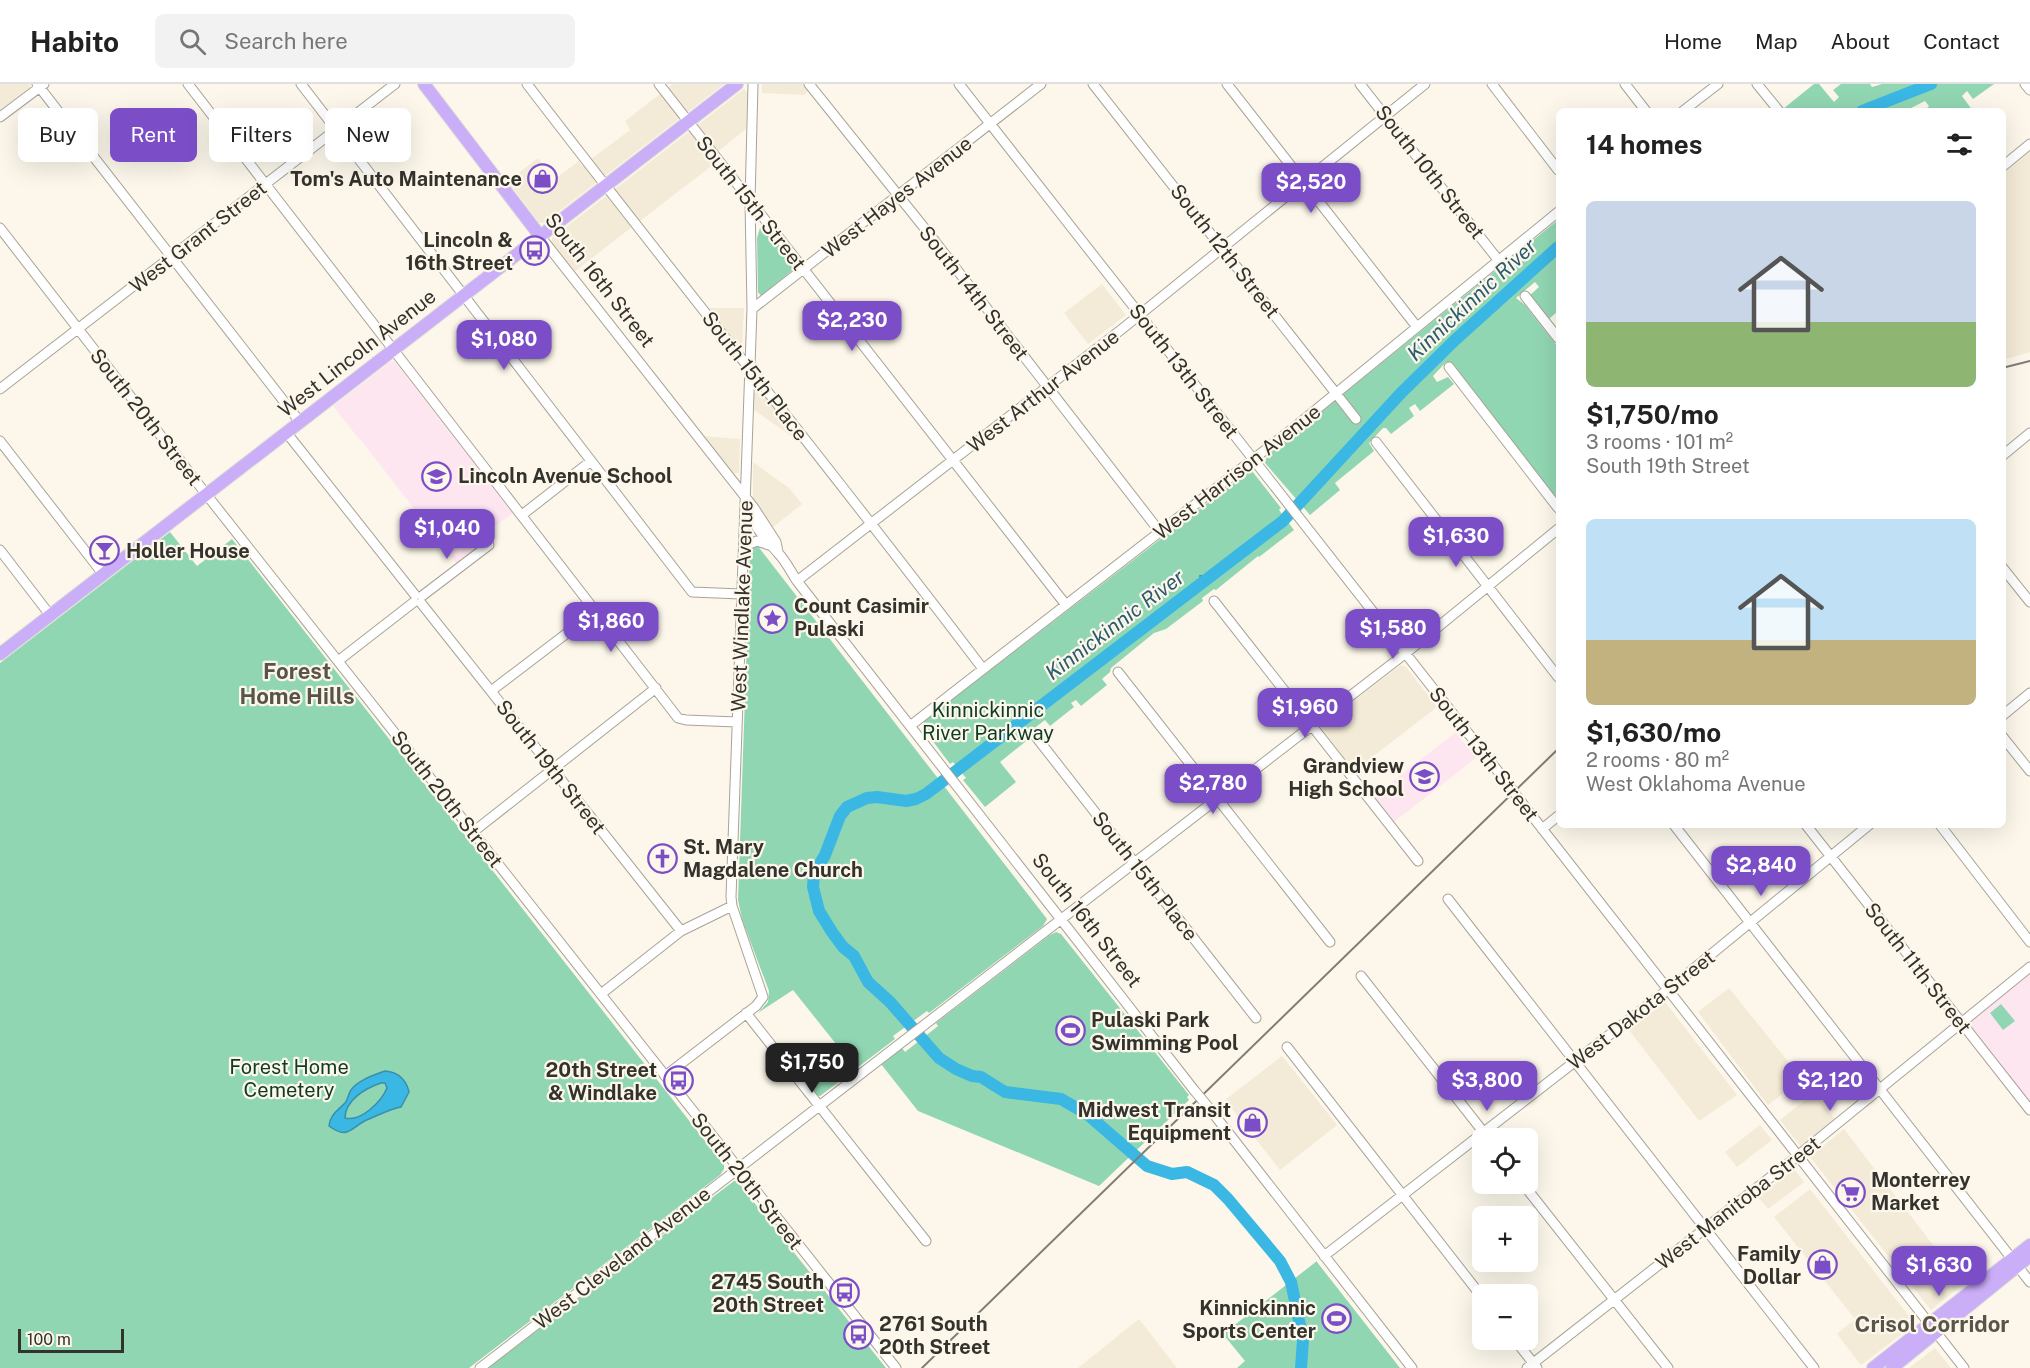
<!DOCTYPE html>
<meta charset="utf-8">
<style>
:root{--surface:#fff;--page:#f2f2f2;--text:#222;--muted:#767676;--line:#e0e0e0;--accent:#7b4ec7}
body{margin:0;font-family:"Public Sans",sans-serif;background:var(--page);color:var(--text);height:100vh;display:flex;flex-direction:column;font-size:22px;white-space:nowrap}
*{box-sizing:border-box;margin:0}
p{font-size:20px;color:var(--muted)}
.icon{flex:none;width:33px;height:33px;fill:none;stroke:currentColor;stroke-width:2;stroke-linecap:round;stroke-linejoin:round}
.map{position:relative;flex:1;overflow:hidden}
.panel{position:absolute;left:1556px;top:24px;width:450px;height:720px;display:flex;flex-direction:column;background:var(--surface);border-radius:9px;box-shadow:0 6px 24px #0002}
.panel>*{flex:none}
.guide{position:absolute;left:18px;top:24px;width:570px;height:54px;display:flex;gap:12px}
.tools{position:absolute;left:1472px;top:1044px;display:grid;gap:12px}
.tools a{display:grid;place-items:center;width:66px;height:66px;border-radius:9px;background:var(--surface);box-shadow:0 6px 24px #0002;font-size:30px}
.scale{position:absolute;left:18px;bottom:15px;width:106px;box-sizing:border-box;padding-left:6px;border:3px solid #34322d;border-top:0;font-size:16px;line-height:21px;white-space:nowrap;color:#34322d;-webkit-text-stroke:4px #fcf7ea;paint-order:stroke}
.price{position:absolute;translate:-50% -51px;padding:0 14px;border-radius:12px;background:var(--accent);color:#fff;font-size:20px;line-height:39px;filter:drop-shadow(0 2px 3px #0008)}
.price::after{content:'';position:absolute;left:50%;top:36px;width:18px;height:14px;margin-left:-9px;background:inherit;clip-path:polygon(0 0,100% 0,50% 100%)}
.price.selected{background:#222;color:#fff}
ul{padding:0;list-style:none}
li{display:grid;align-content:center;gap:12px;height:318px;padding:0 30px}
li span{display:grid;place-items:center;height:186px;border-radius:9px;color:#555}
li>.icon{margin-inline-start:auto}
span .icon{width:108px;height:108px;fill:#fffc;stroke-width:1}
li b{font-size:26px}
h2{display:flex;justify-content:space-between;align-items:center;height:72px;padding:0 30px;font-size:26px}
.pill{padding:0 21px;border-radius:9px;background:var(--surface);box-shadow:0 6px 24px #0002;font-size:21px;line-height:54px}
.pill.selected{background:var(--accent);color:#fff}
header{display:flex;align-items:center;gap:36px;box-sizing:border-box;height:84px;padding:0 30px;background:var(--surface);border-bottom:2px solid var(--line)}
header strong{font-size:28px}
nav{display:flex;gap:33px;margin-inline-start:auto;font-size:21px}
.search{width:420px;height:54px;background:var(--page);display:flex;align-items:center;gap:15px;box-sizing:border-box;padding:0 21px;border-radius:9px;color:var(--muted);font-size:22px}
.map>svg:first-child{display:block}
.built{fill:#f3ebd7}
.education{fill:#fee6f1}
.green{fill:#91d6b2}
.water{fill:#3bb7e3;stroke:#398fac;stroke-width:1.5;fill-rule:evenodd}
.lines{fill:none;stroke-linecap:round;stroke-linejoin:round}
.stream{stroke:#398fac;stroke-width:2}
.river{stroke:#3bb7e3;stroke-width:12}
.minor-casing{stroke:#a8a397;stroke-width:11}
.major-casing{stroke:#dadad9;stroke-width:14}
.minor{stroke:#fff;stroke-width:9}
.major{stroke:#cbaef8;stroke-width:12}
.rail{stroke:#807d75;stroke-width:2}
.minor-bridge-casing{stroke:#a8a397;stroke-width:11;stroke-linecap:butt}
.minor-bridge{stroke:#fff;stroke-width:9}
.labels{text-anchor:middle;stroke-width:4.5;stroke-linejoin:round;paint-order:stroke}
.street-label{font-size:20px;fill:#34322d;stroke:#fcf7ea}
.poi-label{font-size:20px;font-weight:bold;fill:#34322d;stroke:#fcf7ea;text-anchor:end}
.park-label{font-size:20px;fill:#0d3b27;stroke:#fcf7ea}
.water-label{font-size:21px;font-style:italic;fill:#2b5c6f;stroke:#fcf7ea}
.quarter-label{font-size:22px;font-weight:bold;fill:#585449;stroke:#fcf7ea}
</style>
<header>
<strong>Habito</strong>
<div class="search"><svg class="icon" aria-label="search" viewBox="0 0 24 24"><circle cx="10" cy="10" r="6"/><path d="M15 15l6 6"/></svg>Search here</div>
<nav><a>Home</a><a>Map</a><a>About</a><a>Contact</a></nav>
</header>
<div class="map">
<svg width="2030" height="1284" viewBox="0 0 2030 1284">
<rect width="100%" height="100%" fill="#fcf7ea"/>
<path class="built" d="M0 0H29L31 2 0 26Z
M673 0H724L544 139H539L508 97 538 74 555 95 579 77 582 82 630 46 625 37Z
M762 0H816L804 11 762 9Z
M744 5 748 9 746 45 710 74 714 80 575 187 552 159V154Z
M2030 67V268L2003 276V90Z
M1102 200 1126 231 1088 260 1064 229Z
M707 224H744L742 262 738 263Z
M756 307 762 310 793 350 791 352 754 326V311Z
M703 352 740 355 739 389H734Z
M753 378 789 404 802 420 772 444 753 415Z
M1401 581 1406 583 1437 623 1354 687 1323 646V640Z
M1729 904 1802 995 1768 1021 1698 928Z
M1665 918 1737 1011 1699 1037 1629 946Z
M1282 972 1337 1041 1280 1086 1225 1016Z
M1814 1009 1835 1035 1801 1063 1780 1036Z
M1760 1041 1772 1056 1737 1083 1725 1068Z
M1844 1045 1963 1200 1931 1226 1810 1073Z
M1794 1085 1804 1098 1768 1125 1758 1113Z
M1810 1105 1915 1240 1861 1281 1837 1250 1855 1235 1774 1133Z
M1139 1235 1177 1284H1078Z
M1935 1264 1951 1284H1909Z"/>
<path class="education" d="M394 277 513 429 485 450 488 455 457 480 360 355H359L333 322 390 278Z
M1456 648 1476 674 1394 738 1374 712Z
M2030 889V1019L1969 941 1971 937Z"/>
<path class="green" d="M1814 0H1819L1834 18 1839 13 1833 6 1841 0H1870L1872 3 1882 0H1994L1973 15 1967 7 1962 12 1973 27H1924L1929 22 1925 17 1905 27H1785L1783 25Z
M1558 136V227L1548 236 1529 212 1539 203 1535 198 1516 214 1525 221 1558 263V416L1452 281 1446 278 1433 292 1437 298 1448 293 1454 300 1420 327 1415 320 1409 324 1414 332 1391 350 1386 344H1383L1369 359 1374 367 1335 399 1340 406 1310 431 1265 379 1267 372Z
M760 144H763L768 148 795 184 761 212 758 208 757 154Z
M1249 387H1252L1281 424 1279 426 1294 446 1259 473 1258 472 1216 506 1214 505 1202 514 1203 517 1166 545 1154 549 1111 584 1110 588 1102 595 1107 601 1081 622 1076 616 1071 619 1074 623 1050 642 1045 636 1028 649 1030 654 1000 678 1016 698 985 723 963 696 966 694 953 678 950 680 923 644 924 637Z
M170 448 197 482 232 455 724 1081V1085L720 1091 469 1284H0V579Z
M757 461 1047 835 1043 842 929 929 927 927 893 952 895 955 820 1012 816 1011 807 999 844 970 793 906 758 929 768 918 769 907 742 835 738 816 750 466 751 463Z
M1056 848 1061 850 1189 1011 1187 1013 1189 1016 1099 1102 918 1027 881 980 902 964 905 968 938 942 936 939 1050 851Z
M2001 920 2015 937 2003 946 1990 929Z
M734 1097H737L886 1284H488Z
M1317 1177V1178L1400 1284H1237L1245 1277 1223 1250Z"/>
<path class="water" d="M385 987C397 988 406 995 409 1008L401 1023C390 1025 379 1031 369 1035 351 1042 349 1057 329 1042 330 1031 337 1027 345 1019 348 1016 348 1010 351 1006 358 996 374 991 385 987ZM381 999H385L387 1004C381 1018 361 1038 345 1034 345 1016 366 1004 381 999Z"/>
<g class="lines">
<path class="stream" d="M1200 492 1210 493"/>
<path class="river" d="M1862 27 1931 0
M1301 1284 1303 1256 1291 1198 1280 1177 1228 1115 1214 1101 1187 1088 1172 1090 1147 1082 1087 1030 1061 1015 1005 1008 981 993 972 992 956 985 939 974 890 918 868 898 854 872 843 863 832 848 819 827 813 803 814 790 825 771 840 732 847 723 867 714 877 713 906 717 916 715 926 710 1283 437 1401 309 1455 256 1558 163"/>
<defs>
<path id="minor" d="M37 0 300 338
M188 0 678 634 686 636 737 638
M301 0 692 508 741 510
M527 0C677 196 834 388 983 585
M659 0 1066 521
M809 0 930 151 1160 448
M959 0 1508 700
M1093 0 1356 335
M1227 0 1417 243
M1360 0 1499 177
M1492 0 1558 86
M1625 0 1646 27
M1757 0 1779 27
M2025 0 2030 6
M1683 27 1718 0
M0 33 44 0
M2002 83 2030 60
M0 144 206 410 896 1284
M540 152 754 424 776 458 778 468
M1525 212 1558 254
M752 225 1041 0
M1449 283 1558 424
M0 305 395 0
M286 348 415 511
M0 357 103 490
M1376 358 1558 593
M2002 372 2030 349
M749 426C754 444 766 455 778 469 786 477 791 488 797 497L1194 1006
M522 431 591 377
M744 462 757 457 769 461
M0 466 50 531
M2002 483 2030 518
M797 497 1122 245 1425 0
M422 512 489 461
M1214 517 1418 777
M421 519 681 847
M338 577 414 518
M1118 588 1330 858
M491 607 596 527
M2002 632 2030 609
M910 642 1296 342 1558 128
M1033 649 1256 934
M2002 652 2030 687
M1522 719 1964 1284
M1674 741 2030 1198
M1806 741 2030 1026
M1940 741 2030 858
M1542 745 1558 732
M473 748 656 604
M1448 815 1814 1284
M1361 892 1488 1054
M601 910 681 847 732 822
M746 929 926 1157
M1287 963 1482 1213
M665 992 756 922 763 913 732 822 731 813 752 225 750 117 753 0
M1209 1024 1412 1284
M1523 1100 1668 1284
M1324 1172 1675 900 1869 741
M1515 1256 1537 1284
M480 1284 1406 569 1558 445
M1527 1284 1790 1078 2030 883"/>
<path id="major" d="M424 0 540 152
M0 570 737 0
M1873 1284 2030 1161
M1892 1284 2030 1172"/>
</defs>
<use href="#minor" class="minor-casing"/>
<use href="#major" class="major-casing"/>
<use href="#minor" class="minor"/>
<use href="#major" class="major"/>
<path class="rail" d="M2002 284 2030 277
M922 1284 1558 665"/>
<defs>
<path id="minor-bridge" d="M1508 700 1522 719
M1194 1006 1209 1024"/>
</defs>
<use href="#minor-bridge" class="minor-bridge-casing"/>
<use href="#minor-bridge" class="minor-bridge"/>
</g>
<defs>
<symbol id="shop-ring" viewBox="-11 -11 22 22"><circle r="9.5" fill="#fcf7ea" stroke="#7b4ec7" stroke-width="1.5"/><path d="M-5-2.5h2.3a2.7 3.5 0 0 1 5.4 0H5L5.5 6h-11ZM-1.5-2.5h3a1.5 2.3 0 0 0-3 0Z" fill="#7b4ec7"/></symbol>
<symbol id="bus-ring" viewBox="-11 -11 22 22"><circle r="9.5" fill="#fcf7ea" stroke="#7b4ec7" stroke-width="1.5"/><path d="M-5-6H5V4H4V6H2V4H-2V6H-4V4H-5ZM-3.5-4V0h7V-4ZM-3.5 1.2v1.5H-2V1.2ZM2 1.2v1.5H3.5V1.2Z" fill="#7b4ec7"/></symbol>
<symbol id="school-ring" viewBox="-11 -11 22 22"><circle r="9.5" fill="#fcf7ea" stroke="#7b4ec7" stroke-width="1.5"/><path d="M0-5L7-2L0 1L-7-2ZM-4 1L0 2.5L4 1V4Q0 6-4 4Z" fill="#7b4ec7"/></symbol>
<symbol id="bar-ring" viewBox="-11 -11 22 22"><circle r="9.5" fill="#fcf7ea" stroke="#7b4ec7" stroke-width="1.5"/><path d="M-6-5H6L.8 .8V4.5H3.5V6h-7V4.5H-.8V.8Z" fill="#7b4ec7"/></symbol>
<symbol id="sight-ring" viewBox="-11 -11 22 22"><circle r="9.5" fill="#fcf7ea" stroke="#7b4ec7" stroke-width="1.5"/><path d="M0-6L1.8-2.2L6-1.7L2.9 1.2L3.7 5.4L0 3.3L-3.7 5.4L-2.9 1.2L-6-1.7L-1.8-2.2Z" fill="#7b4ec7"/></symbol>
<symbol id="church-ring" viewBox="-11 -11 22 22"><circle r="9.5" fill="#fcf7ea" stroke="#7b4ec7" stroke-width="1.5"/><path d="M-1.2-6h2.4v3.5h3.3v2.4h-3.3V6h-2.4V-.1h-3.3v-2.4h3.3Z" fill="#7b4ec7"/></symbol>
<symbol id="stadium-ring" viewBox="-11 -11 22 22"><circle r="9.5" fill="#fcf7ea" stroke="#7b4ec7" stroke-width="1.5"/><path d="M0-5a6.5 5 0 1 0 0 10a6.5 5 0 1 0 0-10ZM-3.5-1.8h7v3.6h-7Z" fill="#7b4ec7"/></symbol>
<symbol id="supermarket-ring" viewBox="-11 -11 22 22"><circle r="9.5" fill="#fcf7ea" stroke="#7b4ec7" stroke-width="1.5"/><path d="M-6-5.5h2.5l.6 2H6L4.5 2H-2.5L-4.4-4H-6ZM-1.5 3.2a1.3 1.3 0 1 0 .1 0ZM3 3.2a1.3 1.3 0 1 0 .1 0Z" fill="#7b4ec7"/></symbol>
</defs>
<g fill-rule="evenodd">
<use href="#shop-ring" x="526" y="78" width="33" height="33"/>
<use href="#bus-ring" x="518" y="150" width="33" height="33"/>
<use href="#school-ring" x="420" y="376" width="33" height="33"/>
<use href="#bar-ring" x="88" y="450" width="33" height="33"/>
<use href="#sight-ring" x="756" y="518" width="33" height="33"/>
<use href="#school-ring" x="1408" y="676" width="33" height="33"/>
<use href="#church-ring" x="646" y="758" width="33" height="33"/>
<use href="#stadium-ring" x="1054" y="930" width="33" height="33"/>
<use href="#bus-ring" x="662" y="980" width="33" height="33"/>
<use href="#shop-ring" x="1236" y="1022" width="33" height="33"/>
<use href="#supermarket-ring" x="1834" y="1092" width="33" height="33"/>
<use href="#shop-ring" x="1806" y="1164" width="33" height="33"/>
<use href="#bus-ring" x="828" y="1192" width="33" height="33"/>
<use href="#stadium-ring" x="1320" y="1218" width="33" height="33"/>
<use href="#bus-ring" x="842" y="1234" width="33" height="33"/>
</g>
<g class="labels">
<g class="street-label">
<text transform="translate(1430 88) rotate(52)" y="7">South 10th Street</text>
<text transform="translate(897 113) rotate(-38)" y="7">West Hayes Avenue</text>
<text transform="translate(751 119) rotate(52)" y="7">South 15th Street</text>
<text transform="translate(198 153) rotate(-38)" y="7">West Grant Street</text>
<text transform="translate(1225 167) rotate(52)" y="7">South 12th Street</text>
<text transform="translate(600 196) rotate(52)" y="7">South 16th Street</text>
<text transform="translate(974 209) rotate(52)" y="7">South 14th Street</text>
<text transform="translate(357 269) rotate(-38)" y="7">West Lincoln Avenue</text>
<text transform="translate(1184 287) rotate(52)" y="7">South 13th Street</text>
<text transform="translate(755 292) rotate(52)" y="7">South 15th Place</text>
<text transform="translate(1043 307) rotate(-38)" y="7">West Arthur Avenue</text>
<text transform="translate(146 333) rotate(52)" y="7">South 20th Street</text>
<text transform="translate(1237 388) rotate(-38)" y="7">West Harrison Avenue</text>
<text transform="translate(742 522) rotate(-88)" y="7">West Windlake Avenue</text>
<text transform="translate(1484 670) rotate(52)" y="7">South 13th Street</text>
<text transform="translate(551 683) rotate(52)" y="7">South 19th Street</text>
<text transform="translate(447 715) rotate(52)" y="7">South 20th Street</text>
<text transform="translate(1145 792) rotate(52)" y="7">South 15th Place</text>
<text transform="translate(1087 836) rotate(52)" y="7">South 16th Street</text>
<text transform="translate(1918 884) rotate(52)" y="7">South 11th Street</text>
<text transform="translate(1641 926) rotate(-38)" y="7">West Dakota Street</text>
<text transform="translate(747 1097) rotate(52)" y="7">South 20th Street</text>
<text transform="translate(1738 1119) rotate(-38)" y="7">West Manitoba Street</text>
<text transform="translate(622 1174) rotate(-38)" y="7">West Cleveland Avenue</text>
</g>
<g class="poi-label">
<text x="522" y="102">Tom's Auto Maintenance</text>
<text x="513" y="163">Lincoln &amp;<tspan x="513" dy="23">16th Street</tspan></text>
<text x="458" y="399" text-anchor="start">Lincoln Avenue School</text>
<text x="126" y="474" text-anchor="start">Holler House</text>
<text x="794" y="529" text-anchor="start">Count Casimir<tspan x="794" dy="23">Pulaski</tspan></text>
<text x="1404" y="689">Grandview<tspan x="1404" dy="23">High School</tspan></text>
<text x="683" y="770" text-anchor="start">St. Mary<tspan x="683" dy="23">Magdalene Church</tspan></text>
<text x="1091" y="943" text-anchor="start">Pulaski Park<tspan x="1091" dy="23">Swimming Pool</tspan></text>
<text x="657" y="993">20th Street<tspan x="657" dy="23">&amp; Windlake</tspan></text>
<text x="1231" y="1033">Midwest Transit<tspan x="1231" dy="23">Equipment</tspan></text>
<text x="1871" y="1103" text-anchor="start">Monterrey<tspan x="1871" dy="23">Market</tspan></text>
<text x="1801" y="1177">Family<tspan x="1801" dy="23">Dollar</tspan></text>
<text x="824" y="1205">2745 South<tspan x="824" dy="23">20th Street</tspan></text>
<text x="1316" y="1231">Kinnickinnic<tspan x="1316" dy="23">Sports Center</tspan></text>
<text x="879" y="1247" text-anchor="start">2761 South<tspan x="879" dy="23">20th Street</tspan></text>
</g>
<g class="park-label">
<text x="988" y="633">Kinnickinnic<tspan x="988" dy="23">River Parkway</tspan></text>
<text x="289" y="990">Forest Home<tspan x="289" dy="23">Cemetery</tspan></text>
</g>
<g class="water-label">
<text transform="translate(1472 216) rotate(-43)" y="7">Kinnickinnic River</text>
<text transform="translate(1115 541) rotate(-37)" y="7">Kinnickinnic River</text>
</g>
<g class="quarter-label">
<text x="297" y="595">Forest<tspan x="297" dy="25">Home Hills</tspan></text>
<text x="1932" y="1248">Crisol Corridor</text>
</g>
</g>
</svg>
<div class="tools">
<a><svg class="icon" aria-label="locate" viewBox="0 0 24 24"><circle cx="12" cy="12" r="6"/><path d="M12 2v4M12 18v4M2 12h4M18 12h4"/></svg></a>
<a>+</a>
<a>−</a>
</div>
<div class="scale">100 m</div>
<b class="price" style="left:1311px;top:130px">$2,520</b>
<b class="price" style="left:852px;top:268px">$2,230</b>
<b class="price" style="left:504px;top:287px">$1,080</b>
<b class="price" style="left:447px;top:476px">$1,040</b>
<b class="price" style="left:1456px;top:484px">$1,630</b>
<b class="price" style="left:611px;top:569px">$1,860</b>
<b class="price" style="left:1393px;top:576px">$1,580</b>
<b class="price" style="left:1305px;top:655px">$1,960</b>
<b class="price" style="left:1213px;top:731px">$2,780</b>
<b class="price" style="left:1761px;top:813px">$2,840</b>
<b class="price selected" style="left:812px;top:1010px">$1,750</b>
<b class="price" style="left:1487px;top:1028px">$3,800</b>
<b class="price" style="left:1830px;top:1028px">$2,120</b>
<b class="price" style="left:1939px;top:1213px">$1,630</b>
<div class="guide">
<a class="pill">Buy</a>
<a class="pill selected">Rent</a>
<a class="pill">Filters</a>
<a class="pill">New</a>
</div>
<section class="panel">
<h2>14 homes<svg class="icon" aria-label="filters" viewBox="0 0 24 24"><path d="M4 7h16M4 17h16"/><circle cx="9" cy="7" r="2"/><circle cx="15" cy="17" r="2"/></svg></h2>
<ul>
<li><span style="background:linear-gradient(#c9d6e8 65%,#8fb573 0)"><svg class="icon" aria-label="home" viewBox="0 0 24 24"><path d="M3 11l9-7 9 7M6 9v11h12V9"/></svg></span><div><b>$1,750/mo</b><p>3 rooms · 101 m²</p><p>South 19th Street</p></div></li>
<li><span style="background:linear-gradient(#bfe0f5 65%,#c2b280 0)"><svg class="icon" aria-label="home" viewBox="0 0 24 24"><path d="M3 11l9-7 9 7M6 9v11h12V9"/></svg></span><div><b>$1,630/mo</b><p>2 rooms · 80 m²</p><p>West Oklahoma Avenue</p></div></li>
</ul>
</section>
</div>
